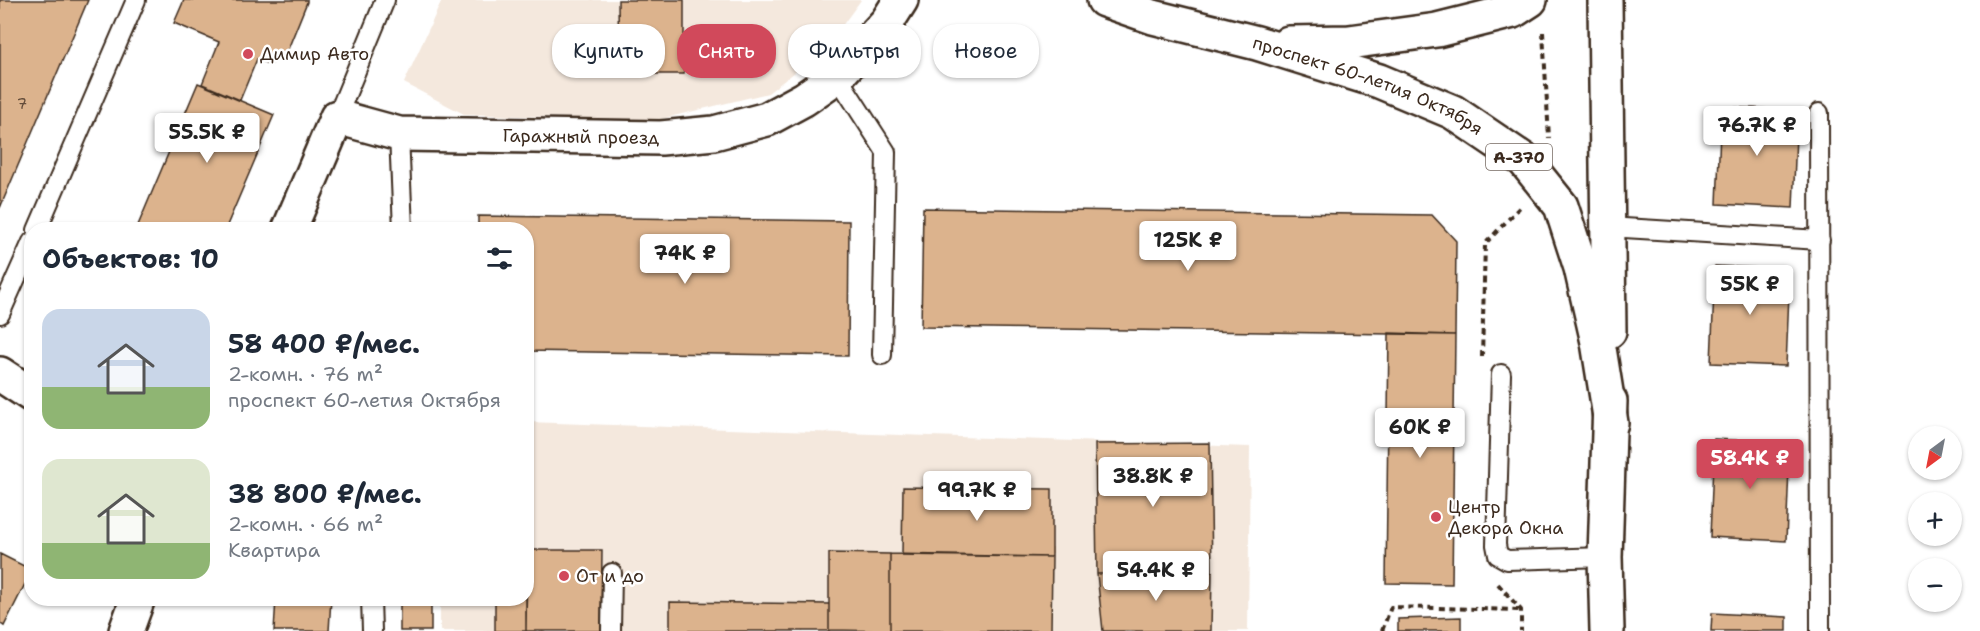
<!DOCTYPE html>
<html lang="ru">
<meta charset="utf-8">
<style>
:root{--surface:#fff;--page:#f2f2f3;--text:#1f2937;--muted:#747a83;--accent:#d1495b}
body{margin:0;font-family:"Shantell Sans",sans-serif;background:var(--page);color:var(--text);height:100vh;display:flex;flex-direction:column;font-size:22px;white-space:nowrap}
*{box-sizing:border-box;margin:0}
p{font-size:20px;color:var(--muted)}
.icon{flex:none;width:33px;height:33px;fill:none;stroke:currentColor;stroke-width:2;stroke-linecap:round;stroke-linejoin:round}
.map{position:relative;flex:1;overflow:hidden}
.details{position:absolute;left:24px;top:222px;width:510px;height:384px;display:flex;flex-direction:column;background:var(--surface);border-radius:24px;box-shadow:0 2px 4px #0004}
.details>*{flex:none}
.banner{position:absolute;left:552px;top:24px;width:570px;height:54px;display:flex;gap:12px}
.needle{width:39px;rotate:212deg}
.fabs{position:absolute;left:1908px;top:426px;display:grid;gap:12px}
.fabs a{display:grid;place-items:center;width:54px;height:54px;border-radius:50%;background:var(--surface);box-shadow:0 2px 4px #0004;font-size:30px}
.price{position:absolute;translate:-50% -51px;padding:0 14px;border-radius:6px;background:#fff;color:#222;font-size:20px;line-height:39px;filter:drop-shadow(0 2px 3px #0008)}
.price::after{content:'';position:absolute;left:50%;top:36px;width:18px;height:14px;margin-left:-9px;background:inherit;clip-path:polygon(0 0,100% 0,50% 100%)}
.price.current{background:var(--accent);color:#fff}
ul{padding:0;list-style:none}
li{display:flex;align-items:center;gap:18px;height:150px;padding:0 18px}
li span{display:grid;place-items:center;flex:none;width:168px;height:120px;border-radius:18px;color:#555}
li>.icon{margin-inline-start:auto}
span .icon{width:72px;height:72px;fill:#fffc;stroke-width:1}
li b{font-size:26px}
h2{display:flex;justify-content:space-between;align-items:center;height:72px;padding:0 18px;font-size:26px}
.pill{padding:0 21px;border-radius:24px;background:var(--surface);box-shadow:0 2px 4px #0004;font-size:21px;line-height:54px}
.pill.current{background:var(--accent);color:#fff}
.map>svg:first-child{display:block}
.built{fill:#f4e8dd}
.building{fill:#dcb38d;stroke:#3b2a1e;stroke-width:1.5}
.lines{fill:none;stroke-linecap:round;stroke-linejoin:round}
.lane-casing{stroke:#3b2a1e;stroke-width:22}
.street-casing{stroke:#3b2a1e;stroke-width:38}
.highway-casing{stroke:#3b2a1e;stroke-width:38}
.path{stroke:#3b2a1e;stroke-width:4;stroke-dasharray:6 4.5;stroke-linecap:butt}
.lane{stroke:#fff;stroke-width:18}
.street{stroke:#fff;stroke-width:33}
.highway{stroke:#fff;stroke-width:33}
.poi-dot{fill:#d1495b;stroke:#fff;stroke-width:2}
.labels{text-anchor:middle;stroke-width:5;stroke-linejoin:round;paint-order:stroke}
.number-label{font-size:15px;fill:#634c3a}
.shield{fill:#fff;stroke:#766a62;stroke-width:1.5}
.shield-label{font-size:16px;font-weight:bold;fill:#3b2a1e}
.poi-label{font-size:18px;fill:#3b2a1e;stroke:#fff;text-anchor:start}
.street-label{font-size:18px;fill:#3b2a1e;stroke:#fff}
</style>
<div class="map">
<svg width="1980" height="631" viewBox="0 0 1980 631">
<rect width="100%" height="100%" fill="#fff"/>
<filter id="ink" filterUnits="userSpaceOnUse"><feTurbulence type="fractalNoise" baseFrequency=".0167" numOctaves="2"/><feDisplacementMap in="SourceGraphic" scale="12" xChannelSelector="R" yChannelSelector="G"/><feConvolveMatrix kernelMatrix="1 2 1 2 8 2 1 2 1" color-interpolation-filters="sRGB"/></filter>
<g filter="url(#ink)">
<path class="built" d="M442 0H861L825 49 768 93 653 121 464 114 404 83Z
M527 422 1250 447 1248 631H440V599L526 598Z"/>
<path class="building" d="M0 0H88L0 208Z
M184 0H307V2L288 49 270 65 257 59 240 100 202 84 219 42 174 23Z
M618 0H684V74H619Z
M198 83 274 115 225 230H136Z
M1721 107 1797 110 1793 208 1717 204Z
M923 208 1432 215 1456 241 1455 335 921 327Z
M478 216 849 221 848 356 526 351V230H478Z
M1715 266 1790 269 1786 366 1711 363Z
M1389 333 1455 335 1452 584 1386 583Z
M1714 439 1790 443 1786 541 1710 537Z
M1210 443 1212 572 1097 574 1095 444Z
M903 487 1052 489V557L902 555Z
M527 550H602L601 631H526Z
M829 553 890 554V631L829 630Z
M0 554 32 570 4 626 0 623Z
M890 554 1052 557 1051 631H890Z
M1212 572 1211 631H1103L1097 574Z
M276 598H331L329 631H274Z
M400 598H431V631H400Z
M495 598H526V631H495Z
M670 602 829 604V631H670Z
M1712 613 1787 617V631H1711Z
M1461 617V631H1398V619Z"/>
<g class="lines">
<defs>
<path id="lane" d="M837 76 886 152 882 355
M1819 113 1820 631
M337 117 385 0
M399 134 403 230
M1608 227 1820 240
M37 230 136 0
M0 314 32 242
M1501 374 1496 545 1498 555 1507 560 1605 557
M371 598 372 631
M611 631 612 573"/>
<g id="street">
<path id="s1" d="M289 230 337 117 399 134 661 138 714 133 767 119 804 99 837 76 887 22 901 0"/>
<path d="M0 374 32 395"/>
<path d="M126 631 138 598"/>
</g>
<g id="highway">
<path id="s2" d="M1104 0 1153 17 1257 43 1379 81 1453 112 1524 160 1561 206 1581 268 1598 342 1611 423"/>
<path d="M1605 0 1609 331"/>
<path d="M1289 43 1349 42 1437 30 1513 11 1530 0"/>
<path d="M1607 631 1605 557 1610 401"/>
</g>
</defs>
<use href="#lane" class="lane-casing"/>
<use href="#street" class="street-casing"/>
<use href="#highway" class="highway-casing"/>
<path class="path" d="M1543 32 1549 138
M1482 357 1485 244 1520 207
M1498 584 1521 610V631
M1382 631 1391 607 1520 610"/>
<use href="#lane" class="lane"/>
<use href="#street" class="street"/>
<use href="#highway" class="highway"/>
</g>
</g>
<g class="poi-dot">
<circle cx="248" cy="54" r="6"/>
<circle cx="1436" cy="517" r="6"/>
<circle cx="564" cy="576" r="6"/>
</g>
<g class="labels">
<g class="number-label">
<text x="22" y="109">7</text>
</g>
<rect class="shield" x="1486" y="144" width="66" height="26" rx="4.5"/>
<g class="shield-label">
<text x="1519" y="163">А-370</text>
</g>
<g class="poi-label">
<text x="260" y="60">Димир Авто</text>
<text x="1448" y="513">Центр<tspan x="1448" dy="21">Декора Окна</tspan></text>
<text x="576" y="582">От и до</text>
</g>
<g class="street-label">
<text dy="6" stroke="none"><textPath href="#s2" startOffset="278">проспект 60-летия Октября</textPath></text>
<text dy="6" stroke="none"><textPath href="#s1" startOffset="369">Гаражный проезд</textPath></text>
</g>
</g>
</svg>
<div class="fabs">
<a><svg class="needle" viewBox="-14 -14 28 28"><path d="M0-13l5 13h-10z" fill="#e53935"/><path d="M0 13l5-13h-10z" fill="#747a83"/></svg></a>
<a>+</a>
<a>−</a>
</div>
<b class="price" style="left:1757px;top:157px">76.7K ₽</b>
<b class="price" style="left:207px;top:164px">55.5K ₽</b>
<b class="price" style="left:1188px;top:272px">125K ₽</b>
<b class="price" style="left:685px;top:285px">74K ₽</b>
<b class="price" style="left:1750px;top:316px">55K ₽</b>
<b class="price" style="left:1420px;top:459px">60K ₽</b>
<b class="price current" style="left:1750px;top:490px">58.4K ₽</b>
<b class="price" style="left:1153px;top:508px">38.8K ₽</b>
<b class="price" style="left:977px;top:522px">99.7K ₽</b>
<b class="price" style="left:1156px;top:602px">54.4K ₽</b>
<div class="banner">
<a class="pill">Купить</a>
<a class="pill current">Снять</a>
<a class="pill">Фильтры</a>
<a class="pill">Новое</a>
</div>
<section class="details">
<h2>Объектов: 10<svg class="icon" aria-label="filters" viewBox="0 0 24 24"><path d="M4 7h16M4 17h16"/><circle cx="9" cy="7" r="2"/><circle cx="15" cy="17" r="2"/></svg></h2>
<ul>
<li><span style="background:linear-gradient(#c9d6e8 65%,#8fb573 0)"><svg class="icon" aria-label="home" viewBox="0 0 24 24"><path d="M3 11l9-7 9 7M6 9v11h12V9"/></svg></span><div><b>58 400 ₽/мес.</b><p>2-комн. · 76 m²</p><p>проспект 60-летия Октября</p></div></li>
<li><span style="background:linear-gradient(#dfe7d0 70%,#8fb573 0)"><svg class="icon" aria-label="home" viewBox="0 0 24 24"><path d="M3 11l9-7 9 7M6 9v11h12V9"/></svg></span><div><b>38 800 ₽/мес.</b><p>2-комн. · 66 m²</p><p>Квартира</p></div></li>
</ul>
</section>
</div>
